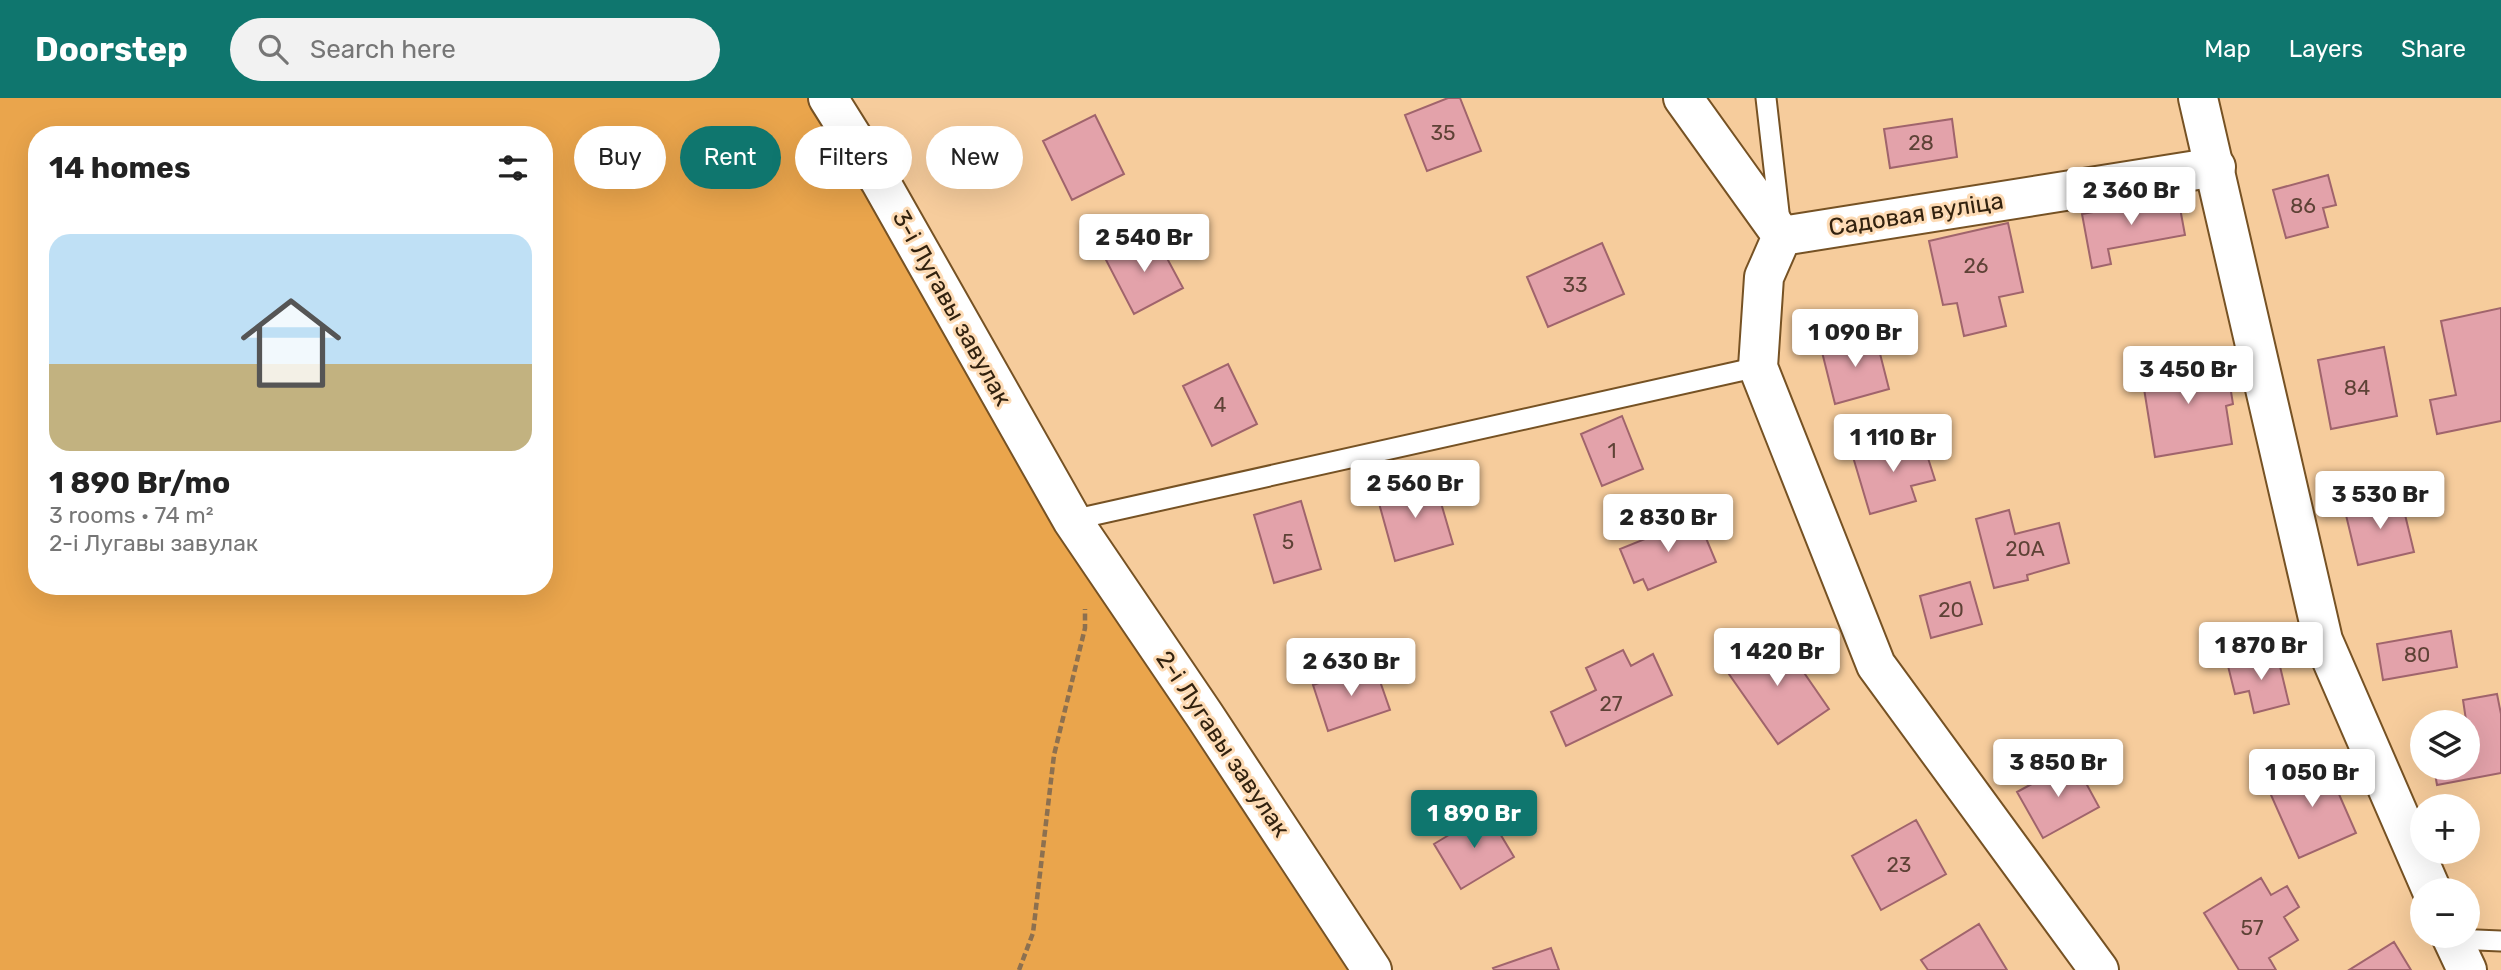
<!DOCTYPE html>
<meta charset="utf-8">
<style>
:root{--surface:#fff;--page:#f2f2f2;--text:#222;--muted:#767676;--line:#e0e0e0;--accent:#0f766e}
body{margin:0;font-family:Rubik,sans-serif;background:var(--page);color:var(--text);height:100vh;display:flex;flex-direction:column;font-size:26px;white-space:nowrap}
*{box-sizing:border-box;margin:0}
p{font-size:23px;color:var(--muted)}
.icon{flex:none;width:38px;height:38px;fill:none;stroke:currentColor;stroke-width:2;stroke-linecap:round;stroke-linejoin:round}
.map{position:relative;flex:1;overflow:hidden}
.details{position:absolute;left:28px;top:28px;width:525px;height:469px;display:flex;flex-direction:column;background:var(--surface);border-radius:28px;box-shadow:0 7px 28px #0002}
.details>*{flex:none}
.top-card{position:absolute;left:574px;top:28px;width:665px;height:63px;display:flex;gap:14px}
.controls{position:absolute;left:2410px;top:612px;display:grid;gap:14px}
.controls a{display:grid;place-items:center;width:70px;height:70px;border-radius:50%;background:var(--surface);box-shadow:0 7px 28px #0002;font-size:35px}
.price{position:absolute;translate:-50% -60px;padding:0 16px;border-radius:7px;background:#fff;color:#222;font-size:23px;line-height:46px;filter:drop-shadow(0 2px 4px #0008)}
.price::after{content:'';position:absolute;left:50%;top:42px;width:21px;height:16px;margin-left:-10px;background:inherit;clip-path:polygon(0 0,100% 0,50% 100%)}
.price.selected{background:var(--accent);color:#fff}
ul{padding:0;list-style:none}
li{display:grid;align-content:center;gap:14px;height:371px;padding:0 21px}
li+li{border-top:2px solid var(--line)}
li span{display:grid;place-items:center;height:217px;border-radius:21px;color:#555}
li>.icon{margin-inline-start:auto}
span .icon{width:126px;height:126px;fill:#fffc;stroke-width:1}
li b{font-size:30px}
h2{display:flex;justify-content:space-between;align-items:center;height:84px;padding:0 21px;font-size:30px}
.tag{padding:0 24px;border-radius:32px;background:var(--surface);box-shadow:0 7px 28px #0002;font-size:24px;line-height:63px}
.tag.selected{background:var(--accent);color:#fff}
header{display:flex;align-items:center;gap:42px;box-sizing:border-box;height:98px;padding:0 35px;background:var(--accent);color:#fff}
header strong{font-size:33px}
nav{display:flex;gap:38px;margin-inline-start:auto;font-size:24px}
.search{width:490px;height:63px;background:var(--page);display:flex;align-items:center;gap:18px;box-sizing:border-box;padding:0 24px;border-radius:38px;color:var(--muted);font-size:26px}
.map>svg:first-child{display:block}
.green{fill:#eaa54c;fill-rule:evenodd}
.building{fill:#e3a2aa;stroke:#a0646c;stroke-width:2}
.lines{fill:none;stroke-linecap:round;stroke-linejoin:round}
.lane-casing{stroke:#765224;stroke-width:23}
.street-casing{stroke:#765224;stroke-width:42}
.secondary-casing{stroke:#765224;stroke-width:42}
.path{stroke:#8c7050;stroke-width:4.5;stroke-dasharray:7 3.5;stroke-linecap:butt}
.lane{stroke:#fff;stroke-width:19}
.street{stroke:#fff;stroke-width:38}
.secondary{stroke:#fff;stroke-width:38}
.labels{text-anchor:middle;stroke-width:6;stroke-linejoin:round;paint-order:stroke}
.number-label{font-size:21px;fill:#5e4236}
.street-label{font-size:24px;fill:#32220f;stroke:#fddbb5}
</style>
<header>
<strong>Doorstep</strong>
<div class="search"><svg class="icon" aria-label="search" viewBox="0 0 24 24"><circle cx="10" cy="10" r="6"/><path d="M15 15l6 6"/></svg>Search here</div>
<nav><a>Map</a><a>Layers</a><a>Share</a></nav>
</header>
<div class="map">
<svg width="2501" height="872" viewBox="0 0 2501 872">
<rect width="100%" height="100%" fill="#f6cc9c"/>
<path class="green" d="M0 0H812L899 137 1042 408 1347 872H0ZM37 37H544V488H37Z"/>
<path class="building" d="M1448 0H1460L1481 53 1427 73 1405 17Z
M1095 17 1124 76 1072 102 1043 43Z
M1952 21 1957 59 1890 70 1884 31Z
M2328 77 2336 107 2323 110 2328 129 2286 140 2273 92Z
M2178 99 2185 137 2108 151 2111 166 2092 170 2082 116Z
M2008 125 2023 194 1999 199 2006 228 1964 238 1957 205 1943 207 1929 143Z
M1154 136 1183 190 1134 216 1106 162Z
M1602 145 1624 196 1548 229 1527 179Z
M2501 210V323L2437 336 2430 302 2456 297 2441 223Z
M1875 236 1889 291 1835 306 1821 250Z
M2384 249 2397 318 2331 331 2318 262Z
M2217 259 2219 269 2227 268 2233 306 2226 308 2232 346 2155 359 2141 272Z
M1228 266 1257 326 1212 348 1183 288Z
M1622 318 1643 371 1602 388 1581 336Z
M1921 338 1935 382 1911 388 1916 403 1870 416 1853 359Z
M1434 381 1453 446 1395 463 1377 398Z
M2401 400 2414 454 2358 467 2345 413Z
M1301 403 1321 471 1274 485 1254 417Z
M2009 412 2015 436 2059 425 2069 465 2027 477 2028 482 1994 490 1976 421Z
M1671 421 1675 430 1698 421 1716 464 1648 492 1643 481 1634 485 1620 451 1650 439 1647 432Z
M1970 484 1982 526 1931 540 1920 498Z
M2451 533 2457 569 2383 582 2377 546Z
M1776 534 1829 611 1778 646 1724 569Z
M1623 552 1631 568 1653 556 1672 597 1566 648 1551 614 1596 592 1586 570Z
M2277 556 2289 606 2254 615 2249 593 2235 596 2228 568Z
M1374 566 1390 612 1328 633 1313 587Z
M2497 596 2501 616V675L2437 687 2434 670H2468V625H2452L2466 622 2463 602Z
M2324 662 2356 735 2299 760 2267 688Z
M2074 663 2099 709 2043 740 2017 694Z
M1487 714 1514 759 1461 791 1434 746Z
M1916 722 1946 776 1881 812 1852 758Z
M2261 780 2271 797 2287 788 2299 809 2284 819 2298 842 2269 860 2276 872H2239L2204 815Z
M1979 826 2007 872H1928L1921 862Z
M2394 844 2411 872H2349Z
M1551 850 1559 872H1494L1493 870Z"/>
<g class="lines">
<defs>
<path id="lane" d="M1766 0 1780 123
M1072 422 1758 269
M2453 841 2501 843"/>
<path id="street" d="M828 0 880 83 1072 422 1205 618 1372 872
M1683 0 1782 138
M2099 872 1876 567 1758 269 1764 179 1782 138 2216 69"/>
<path id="secondary" d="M2198 0 2323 542 2432 793
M2451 838 2467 872"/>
</defs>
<use href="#lane" class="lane-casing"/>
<use href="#street" class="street-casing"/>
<use href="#secondary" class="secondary-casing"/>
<path class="path" d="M1019 872 1033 835 1054 657 1085 530V511"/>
<use href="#lane" class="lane"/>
<use href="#street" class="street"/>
<use href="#secondary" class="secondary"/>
</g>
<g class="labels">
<g class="number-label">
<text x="1443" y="42">35</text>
<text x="1921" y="52">28</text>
<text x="2303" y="115">86</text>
<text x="1976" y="175">26</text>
<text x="1575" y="194">33</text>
<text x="2357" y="297">84</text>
<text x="1220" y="314">4</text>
<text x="1612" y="360">1</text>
<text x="1288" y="451">5</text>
<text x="2025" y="458">20А</text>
<text x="1951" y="519">20</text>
<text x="2417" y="564">80</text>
<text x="1611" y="613">27</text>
<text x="1899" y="774">23</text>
<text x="2252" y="837">57</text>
</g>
<g class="street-label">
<text transform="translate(1916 116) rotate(-9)" y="8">Садовая вуліца</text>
<text transform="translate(952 210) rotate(61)" y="8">3-і Лугавы завулак</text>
<text transform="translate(1223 646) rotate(56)" y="8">2-і Лугавы завулак</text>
</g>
</g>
</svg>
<div class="controls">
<a><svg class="icon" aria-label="layers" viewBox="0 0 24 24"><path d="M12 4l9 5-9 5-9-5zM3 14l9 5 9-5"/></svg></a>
<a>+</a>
<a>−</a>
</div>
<b class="price" style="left:2131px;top:129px">2 360 Br</b>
<b class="price" style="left:1144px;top:176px">2 540 Br</b>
<b class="price" style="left:1855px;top:271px">1 090 Br</b>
<b class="price" style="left:2188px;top:308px">3 450 Br</b>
<b class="price" style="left:1893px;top:376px">1 110 Br</b>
<b class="price" style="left:1415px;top:422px">2 560 Br</b>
<b class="price" style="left:2380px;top:433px">3 530 Br</b>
<b class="price" style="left:1668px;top:456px">2 830 Br</b>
<b class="price" style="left:2261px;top:584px">1 870 Br</b>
<b class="price" style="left:1777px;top:590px">1 420 Br</b>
<b class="price" style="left:1351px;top:600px">2 630 Br</b>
<b class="price" style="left:2058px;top:701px">3 850 Br</b>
<b class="price" style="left:2312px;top:711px">1 050 Br</b>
<b class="price selected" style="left:1474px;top:752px">1 890 Br</b>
<div class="top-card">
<a class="tag">Buy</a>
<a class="tag selected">Rent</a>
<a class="tag">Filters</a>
<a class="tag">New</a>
</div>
<section class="details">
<h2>14 homes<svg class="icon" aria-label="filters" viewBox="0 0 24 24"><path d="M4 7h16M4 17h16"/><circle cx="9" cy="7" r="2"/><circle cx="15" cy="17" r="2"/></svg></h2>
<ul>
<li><span style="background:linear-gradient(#bfe0f5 60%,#c2b280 0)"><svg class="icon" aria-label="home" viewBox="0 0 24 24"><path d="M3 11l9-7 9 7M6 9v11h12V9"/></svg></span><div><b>1 890 Br/mo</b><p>3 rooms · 74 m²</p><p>2-і Лугавы завулак</p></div></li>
</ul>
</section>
</div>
